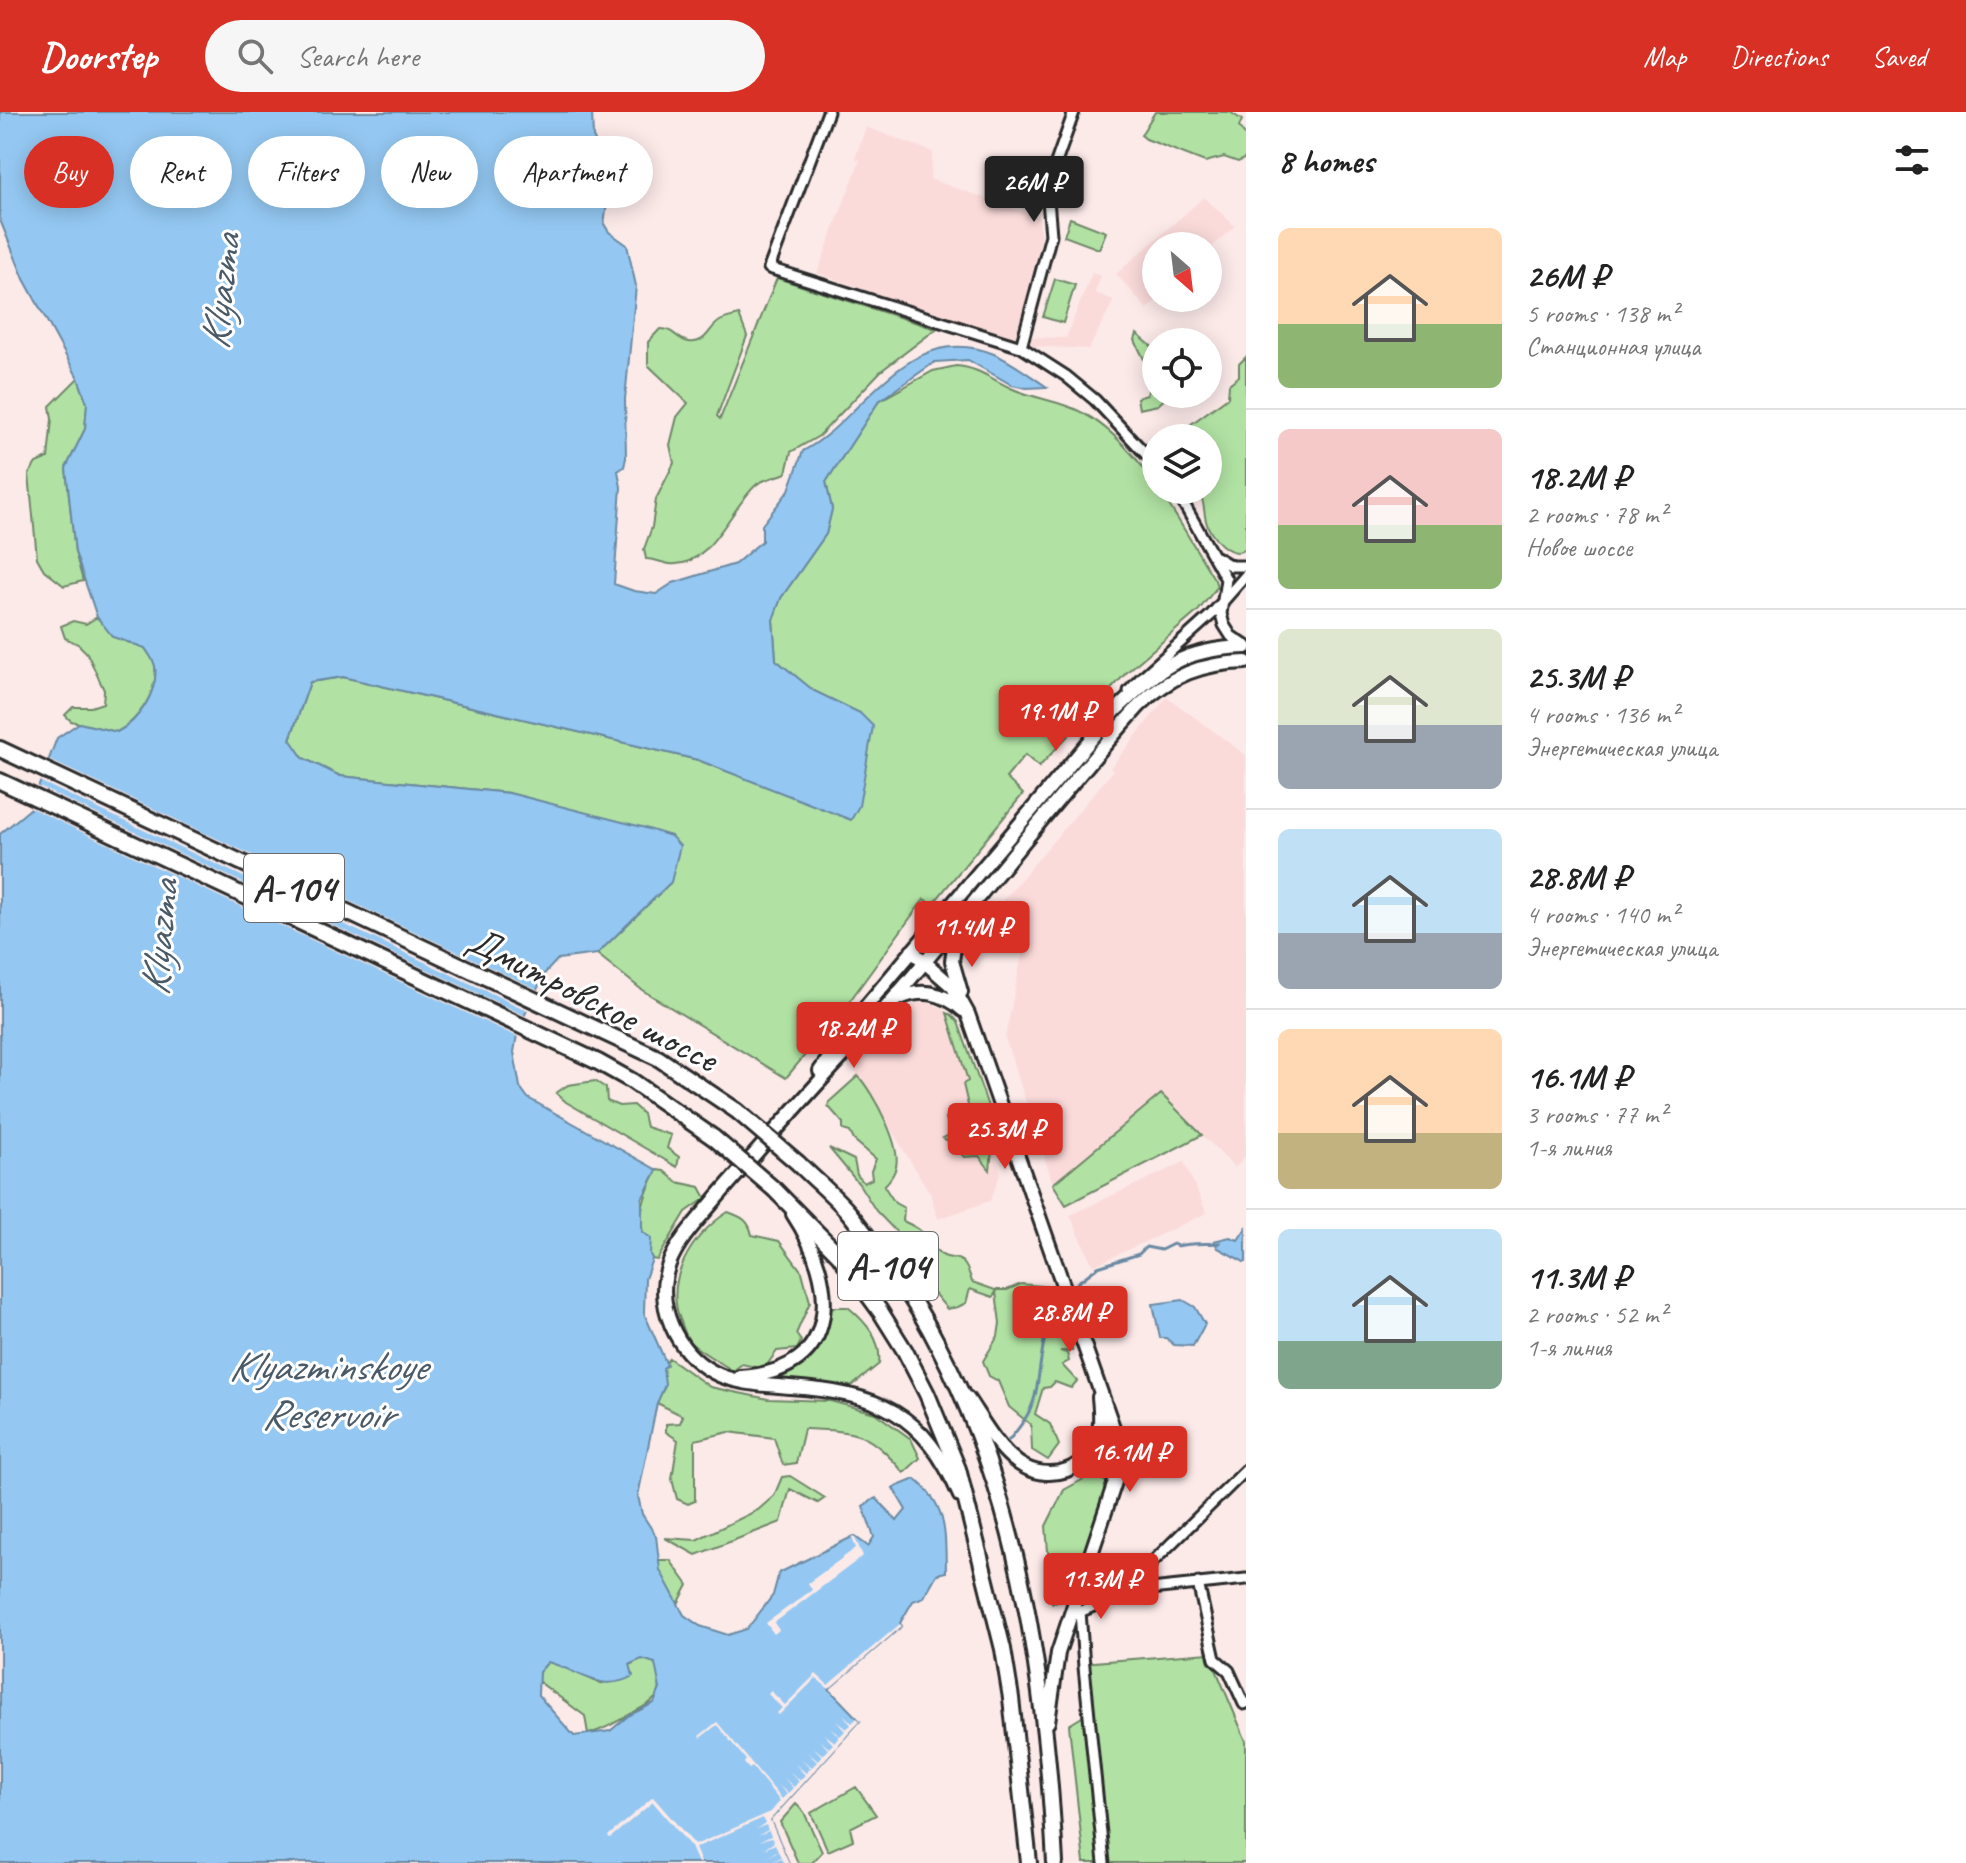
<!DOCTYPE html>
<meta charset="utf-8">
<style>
:root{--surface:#fff;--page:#f6f6f6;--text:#222;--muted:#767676;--line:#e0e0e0;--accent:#d93025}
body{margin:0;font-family:Caveat,sans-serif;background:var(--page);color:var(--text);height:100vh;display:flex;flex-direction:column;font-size:30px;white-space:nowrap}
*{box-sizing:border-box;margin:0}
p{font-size:26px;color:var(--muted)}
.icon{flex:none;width:44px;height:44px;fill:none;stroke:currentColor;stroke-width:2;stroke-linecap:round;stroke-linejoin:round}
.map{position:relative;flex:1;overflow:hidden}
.side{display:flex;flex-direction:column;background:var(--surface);width:720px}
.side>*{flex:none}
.top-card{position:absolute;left:24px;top:24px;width:760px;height:72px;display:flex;gap:16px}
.needle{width:52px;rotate:152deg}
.fabs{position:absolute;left:1142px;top:120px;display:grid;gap:16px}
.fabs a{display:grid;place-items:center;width:80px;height:80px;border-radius:50%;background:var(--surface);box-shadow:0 4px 20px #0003;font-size:40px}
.price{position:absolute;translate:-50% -68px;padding:0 18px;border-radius:8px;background:var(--accent);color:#fff;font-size:26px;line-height:52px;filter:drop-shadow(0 2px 4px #0008)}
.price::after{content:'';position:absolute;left:50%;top:48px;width:24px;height:18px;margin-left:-12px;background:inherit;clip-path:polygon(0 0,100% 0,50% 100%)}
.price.selected{background:#222;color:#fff}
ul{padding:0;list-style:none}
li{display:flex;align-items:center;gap:24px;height:200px;padding:0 32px}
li+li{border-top:2px solid var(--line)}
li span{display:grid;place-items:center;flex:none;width:224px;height:160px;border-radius:12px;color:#555}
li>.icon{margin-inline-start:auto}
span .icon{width:96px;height:96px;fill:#fffc;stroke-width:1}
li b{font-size:34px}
h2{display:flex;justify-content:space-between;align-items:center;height:96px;padding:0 32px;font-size:34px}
.chip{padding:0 28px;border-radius:36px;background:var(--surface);box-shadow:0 4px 20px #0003;font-size:28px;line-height:72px}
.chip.selected{background:var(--accent);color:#fff}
header{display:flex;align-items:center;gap:48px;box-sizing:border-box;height:112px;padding:0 40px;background:var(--accent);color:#fff}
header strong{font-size:38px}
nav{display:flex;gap:44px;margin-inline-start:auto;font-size:28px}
.search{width:560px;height:72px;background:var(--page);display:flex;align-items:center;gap:20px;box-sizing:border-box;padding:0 28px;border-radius:44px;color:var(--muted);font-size:30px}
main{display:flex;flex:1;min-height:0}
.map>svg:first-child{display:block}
.built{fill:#fadbda}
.green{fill:#b1e2a3;stroke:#6e8667;stroke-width:2}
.water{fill:#94c8f2;stroke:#6a89a2;stroke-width:2;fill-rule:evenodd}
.pier{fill:#fceae9}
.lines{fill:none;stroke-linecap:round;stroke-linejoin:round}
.stream{stroke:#6a89a2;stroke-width:3}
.minor-casing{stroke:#2b2b2b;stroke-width:15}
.major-casing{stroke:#2b2b2b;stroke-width:18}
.highway-casing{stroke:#2b2b2b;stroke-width:20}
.minor{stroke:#fff;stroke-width:9}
.major{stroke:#fff;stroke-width:12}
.highway{stroke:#fff;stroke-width:14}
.highway-bridge-casing{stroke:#2b2b2b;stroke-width:20;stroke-linecap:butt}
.highway-bridge{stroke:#fff;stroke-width:14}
.labels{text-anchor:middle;stroke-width:6;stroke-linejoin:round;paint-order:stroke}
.shield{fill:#fff;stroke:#6b6b6b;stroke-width:2}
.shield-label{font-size:38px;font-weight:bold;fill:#2b2b2b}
.street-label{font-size:40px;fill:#2b2b2b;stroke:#fff}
.water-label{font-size:42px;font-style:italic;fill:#4a5a67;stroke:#fff}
</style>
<header>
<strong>Doorstep</strong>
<div class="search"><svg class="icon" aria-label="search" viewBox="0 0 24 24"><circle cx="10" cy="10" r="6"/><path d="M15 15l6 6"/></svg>Search here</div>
<nav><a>Map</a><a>Directions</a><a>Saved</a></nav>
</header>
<main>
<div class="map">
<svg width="1246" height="1751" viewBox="0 0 1246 1751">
<rect width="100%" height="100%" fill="#fceae9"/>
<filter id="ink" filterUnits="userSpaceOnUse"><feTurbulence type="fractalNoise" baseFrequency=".0125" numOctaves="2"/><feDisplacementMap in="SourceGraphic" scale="16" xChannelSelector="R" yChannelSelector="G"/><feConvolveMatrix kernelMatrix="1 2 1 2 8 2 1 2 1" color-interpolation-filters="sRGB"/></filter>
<g filter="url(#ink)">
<path class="built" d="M866 15 933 40 930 67 1039 105 1041 127 1016 229 817 161 860 48 855 46Z
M1204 85 1235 114 1208 139V134H1156V186H1159L1147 197 1116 162Z
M1092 161 1101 164 1095 181 1114 188 1089 237 1029 234 1031 225 1066 226Z
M1167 585 1246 643V1043L1235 1056 1161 982 1053 1072 1005 926 1022 842 1015 835 998 794 1113 659 1110 656Z
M926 890 943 896 947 901 1001 1061 990 1089 938 1107 930 1081 853 956 913 892Z
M1184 1050 1207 1101 1093 1154 1070 1103Z"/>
<path class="green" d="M1155 0H1230L1242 8 1239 15 1246 25V46L1238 50 1224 45 1205 50 1146 27 1141 23Z
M1070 106 1106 120 1099 137 1064 124Z
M777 166 936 217 881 259 819 324 791 340 786 361C777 365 763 367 756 373 732 394 709 457 670 452 662 451 655 447 646 447L644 437 652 415 656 387 674 351 670 333 677 305 688 291 648 253V230L660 217C673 216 677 228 689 230 707 232 708 216 720 209 725 206 733 205 739 203L747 224 717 304 720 307Z
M1055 167 1075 173 1063 211 1043 205Z
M1137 222 1156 238V282H1170L1158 293 1139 297 1137 286 1147 283C1154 258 1144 250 1135 228Z
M1246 245V437C1231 448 1209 424 1206 409 1203 398 1205 388 1198 378H1208V326H1172L1228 285 1229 272 1239 264V252Z
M956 254C978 255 994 269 1013 277 1035 287 1062 289 1083 301 1142 333 1179 412 1215 468L1217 475 1198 499 1127 560 1039 655 1025 643 1006 666 1023 682 933 792 924 787 849 890 786 966 642 878 597 842 671 770V724L509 681 340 664 303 646 290 628 310 570 343 565 698 648 851 707 860 601 814 579 776 548 773 507 781 486 826 422 832 397 826 370 879 289 933 259Z
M78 266 87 291 85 317 66 356 75 440 83 469 64 474 44 458 37 446 29 362 36 351 48 346 52 307 50 294Z
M97 505 113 525 145 536C148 541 154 548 155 554 159 579 138 609 117 620L71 609 65 603 73 595H91L103 591 104 578 87 541 78 532 65 526 61 514 73 509 86 512Z
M947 901 952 903 958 910 990 1000 984 1022 992 1038 990 1058 979 1044 964 1045 954 1033 943 1026 951 1022 946 1006 961 1017 978 1037 979 1018 970 1002 963 972 968 969Z
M858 964C873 980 904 1037 895 1058 893 1064 888 1070 884 1074L895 1091 904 1096 903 1109C929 1121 920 1121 936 1138 951 1155 962 1133 972 1170L995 1178H1007L1021 1172 1052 1175C1050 1205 1075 1215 1072 1239H1060L1067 1241 1069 1249 1062 1253 1077 1269 1071 1276 1055 1270 1050 1275 1043 1276 1035 1302 1050 1312 1059 1333 1048 1348 1032 1338 1031 1313 1009 1295 998 1269 989 1264 983 1249 998 1224 1000 1211 996 1180 993 1185 970 1177 966 1191 958 1195 947 1197 913 1156 908 1132 876 1099 859 1072 829 1036 854 1048 857 1063 864 1071 872 1067 871 1059 876 1047 854 1028 850 1020 843 1018V1011L828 994 829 990Z
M595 969 606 976 607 989 619 994 633 993 643 1002 646 1015 671 1023 667 1036 679 1045 677 1055 566 990 556 981 568 973Z
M1161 982 1202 1023 1066 1093 1053 1072Z
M657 1058 664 1059 677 1070 700 1075 706 1086 686 1100 657 1148 652 1147C635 1111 640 1091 657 1058Z
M728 1100C742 1105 749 1108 752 1123L779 1129 802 1160 810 1190 796 1222 801 1229 797 1237 777 1239 764 1257 742 1252 733 1259C720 1250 704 1242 692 1232 686 1227 684 1217 681 1210 663 1168 692 1123 728 1100Z
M832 1195H848C866 1210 882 1228 879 1252L852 1274 776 1268 817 1238Z
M669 1246 710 1275 768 1287 830 1289 875 1301 911 1327 920 1346 904 1361C868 1319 857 1319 804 1317L796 1351 783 1353 774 1326 729 1320 695 1328V1389L688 1392 677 1387 672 1367 678 1328 666 1320V1312L680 1311 683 1304 657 1291 665 1273 663 1256Z
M1091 1363 1105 1369 1108 1374 1091 1424 1062 1489 1052 1491 1046 1414 1064 1378Z
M790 1364 825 1386 818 1391 790 1377 781 1410 696 1443 665 1426 696 1428 758 1398 774 1384 782 1365Z
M658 1448H670L688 1473 678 1492 661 1478Z
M1209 1541 1246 1629V1751H1084L1069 1613 1082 1605 1085 1589 1081 1551Z
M641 1546 655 1551C666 1581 659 1587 634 1600 618 1609 606 1617 588 1622L585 1604 538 1569 539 1560 548 1550 568 1556 601 1572Z
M856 1675 876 1703 850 1716 853 1728 828 1739 811 1701Z
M796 1692 804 1700 822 1740 812 1751H798L780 1710Z"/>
<path class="water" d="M0 0H592L593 25 611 63 604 112 609 120 627 133 636 174 625 287 626 346 624 355 618 359 621 375 614 472 634 479 656 482 673 471 735 452 762 429V413L789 378 803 339C826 327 841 310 860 292 898 254 937 219 994 242 1013 250 1030 264 1047 275L1027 276 1012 273 968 248 935 250 879 289 826 370 832 397 826 422 781 486 773 508 776 548 814 579 860 601 873 614 859 694 851 708 698 648 343 565 310 570 290 627 303 646 340 664 509 681 642 715 671 724 680 734 671 770 597 842 558 847 545 861 518 917 514 940 520 975 528 986 657 1058 642 1087V1120L651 1126 650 1142 652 1147 645 1167 644 1201 667 1253 663 1256 665 1273 657 1291 638 1384 642 1402 656 1424 660 1458 684 1503 700 1514 728 1523 747 1517 773 1483 779 1461 854 1424 868 1434 874 1425 863 1394 876 1386 897 1409 906 1398 893 1376 915 1367C948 1394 945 1420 946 1460L937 1462 924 1485 913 1489 900 1511 902 1514 829 1577 860 1609 770 1708 789 1751H0V722L30 697 57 626 79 611 117 620C138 610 159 579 155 554 154 548 148 541 145 536L113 525 97 505 75 440 66 356 85 317 87 291 78 266 24 167 0 108ZM642 1547 655 1551 660 1577 654 1591 628 1604 610 1619 574 1624 538 1583 539 1560 548 1550C580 1559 601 1582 633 1564L630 1552Z
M1246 1116V1150H1244L1218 1136 1214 1129 1230 1125 1238 1128Z
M1183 1188 1195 1195 1205 1212 1193 1234 1174 1233 1166 1226H1160L1153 1192Z"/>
<path class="pier" d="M45 646 541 879 531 900 37 668Z
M35 673 528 905 520 926 27 694Z
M854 1424 863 1444 774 1511 779 1518 774 1522 766 1511 812 1478 808 1471 856 1436 852 1426Z
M900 1512 902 1514 829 1577 816 1566 779 1603 777 1601 782 1596 768 1582 771 1579 785 1593 816 1562 828 1573Z
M843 1602 852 1611 857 1606 860 1609 770 1708 789 1751H784L781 1746 770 1751 781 1745 778 1739 767 1745 778 1738 775 1732 764 1737 774 1730 772 1726 760 1729 771 1724 769 1719 758 1723 768 1718 766 1713 756 1717 765 1711 763 1706 695 1736 701 1751H698L691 1735 653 1690 610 1726 608 1724 653 1685 695 1733 771 1700 780 1689 752 1655 749 1657 744 1651 746 1648 717 1613 700 1626 699 1624 717 1610 782 1687 787 1682 778 1673 788 1681 793 1676 784 1666 794 1675 799 1669 790 1660 800 1668 805 1663 795 1652 806 1661 811 1656 801 1647 812 1655 817 1650 807 1640 818 1649 822 1644 813 1635 823 1643 828 1637 819 1628 829 1636 833 1632 824 1622 835 1630 839 1625 830 1615 840 1624 845 1619 836 1609 846 1617 851 1613Z"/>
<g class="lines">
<path class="stream" d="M1077 1171 1098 1155 1139 1142 1146 1135 1161 1138 1173 1132 1177 1134C1191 1131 1204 1132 1220 1131
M1009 1328C1020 1315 1031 1301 1035 1284 1042 1255 1040 1222 1057 1196"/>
<defs>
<path id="minor" d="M828 0 769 156 1021 235 1066 264 1095 288 1156 353
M1021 235 1051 123 1047 76 1074 0
M1176 378 1226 467 1221 502 1224 513 1231 524 1246 534
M1216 445 1231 454H1246
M1129 579 1140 567 1211 503 1246 463
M1198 1471 1215 1547 1229 1559 1244 1592 1246 1591
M1119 1483 1246 1358
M1080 1499 1084 1555 1104 1751
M1077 1501 1119 1483 1141 1478 1246 1467"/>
<path id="major" d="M957 813 952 849 961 880
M912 839 953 875 968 902 1115 1321 1118 1352 1115 1370 1058 1541 1048 1610
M896 888C919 875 943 880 963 898
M820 959 862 899 1116 598C1161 555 1181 537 1246 535
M740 1265C844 1259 838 1170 793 1102
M967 1286C982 1308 996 1335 1018 1351 1048 1372 1089 1359 1098 1323 1102 1310 1100 1297 1099 1285
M960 1384C924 1300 877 1281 790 1275 766 1273 735 1272 713 1260 676 1240 654 1192 669 1152 679 1126 701 1105 718 1084 759 1037 800 990 843 944 946 831 1037 707 1139 594 1170 563 1203 551 1246 550"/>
<path id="highway" d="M0 637 658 946 737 999
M0 669 598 950 632 969 714 1026
M798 1051C815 1068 835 1084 850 1102 882 1143 915 1187 938 1233 1021 1391 1046 1575 1055 1751
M775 1078 839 1143 880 1199 905 1239 927 1282 958 1357 1003 1537 1011 1586 1029 1751"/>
</defs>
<use href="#minor" class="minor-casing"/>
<use href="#major" class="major-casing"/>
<use href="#highway" class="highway-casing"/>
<use href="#minor" class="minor"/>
<use href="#major" class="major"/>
<use href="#highway" class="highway"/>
<defs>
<path id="highway-bridge" d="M737 999 798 1051
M714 1026 775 1078"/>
</defs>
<use href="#highway-bridge" class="highway-bridge-casing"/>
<use href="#highway-bridge" class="highway-bridge"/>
</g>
</g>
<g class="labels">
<g class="shield">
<rect x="244" y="742" width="100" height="68" rx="6"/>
<rect x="838" y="1120" width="100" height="68" rx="6"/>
</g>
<g class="shield-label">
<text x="294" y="789">А-104</text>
<text x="888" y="1167">А-104</text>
</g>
<g class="street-label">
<text transform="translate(593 886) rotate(27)" y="14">Дмитровское шоссе</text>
</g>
<g class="water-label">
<text transform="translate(219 180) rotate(-84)" y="15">Klyazma</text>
<text transform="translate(158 826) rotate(-85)" y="15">Klyazma</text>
<text x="327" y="1268">Klyazminskoye<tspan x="327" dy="48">Reservoir</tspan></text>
</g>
</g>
</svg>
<div class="fabs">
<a><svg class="needle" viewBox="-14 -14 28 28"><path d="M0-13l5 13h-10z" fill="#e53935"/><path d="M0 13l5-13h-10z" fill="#767676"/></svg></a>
<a><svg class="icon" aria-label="locate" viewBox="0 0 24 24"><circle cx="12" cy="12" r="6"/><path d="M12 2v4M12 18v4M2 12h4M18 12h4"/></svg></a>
<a><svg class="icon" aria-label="layers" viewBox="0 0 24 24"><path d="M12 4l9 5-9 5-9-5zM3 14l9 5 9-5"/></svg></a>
</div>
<b class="price selected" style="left:1034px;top:112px">26M ₽</b>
<b class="price" style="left:1056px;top:641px">19.1M ₽</b>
<b class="price" style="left:972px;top:857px">11.4M ₽</b>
<b class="price" style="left:854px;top:958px">18.2M ₽</b>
<b class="price" style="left:1005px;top:1059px">25.3M ₽</b>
<b class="price" style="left:1070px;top:1242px">28.8M ₽</b>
<b class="price" style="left:1130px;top:1382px">16.1M ₽</b>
<b class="price" style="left:1101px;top:1509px">11.3M ₽</b>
<div class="top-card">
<a class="chip selected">Buy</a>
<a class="chip">Rent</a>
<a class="chip">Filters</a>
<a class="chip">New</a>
<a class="chip">Apartment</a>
</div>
</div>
<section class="side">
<h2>8 homes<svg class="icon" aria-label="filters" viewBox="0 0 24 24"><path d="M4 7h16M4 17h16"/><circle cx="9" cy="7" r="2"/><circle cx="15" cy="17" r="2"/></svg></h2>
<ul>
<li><span style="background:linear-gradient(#ffd9b3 60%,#8fb573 0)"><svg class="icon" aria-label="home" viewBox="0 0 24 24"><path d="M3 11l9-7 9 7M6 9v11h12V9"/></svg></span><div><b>26M ₽</b><p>5 rooms · 138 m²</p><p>Станционная улица</p></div></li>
<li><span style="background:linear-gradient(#f6c9c9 60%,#8fb573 0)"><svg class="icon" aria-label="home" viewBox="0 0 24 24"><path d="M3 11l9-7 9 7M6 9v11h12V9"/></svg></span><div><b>18.2M ₽</b><p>2 rooms · 78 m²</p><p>Новое шоссе</p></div></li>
<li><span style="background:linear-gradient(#dfe7d0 60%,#9aa5b1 0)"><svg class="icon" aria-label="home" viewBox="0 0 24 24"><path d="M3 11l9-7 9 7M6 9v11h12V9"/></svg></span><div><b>25.3M ₽</b><p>4 rooms · 136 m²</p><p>Энергетическая улица</p></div></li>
<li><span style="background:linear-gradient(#bfe0f5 65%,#9aa5b1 0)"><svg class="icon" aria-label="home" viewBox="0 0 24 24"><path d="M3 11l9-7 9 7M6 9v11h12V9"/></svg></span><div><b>28.8M ₽</b><p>4 rooms · 140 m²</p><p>Энергетическая улица</p></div></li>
<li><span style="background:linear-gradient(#ffd9b3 65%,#c2b280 0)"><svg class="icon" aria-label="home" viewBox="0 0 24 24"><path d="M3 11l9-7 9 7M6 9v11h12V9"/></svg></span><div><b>16.1M ₽</b><p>3 rooms · 77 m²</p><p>1-я линия</p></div></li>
<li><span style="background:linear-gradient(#bfe0f5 70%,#7fa58c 0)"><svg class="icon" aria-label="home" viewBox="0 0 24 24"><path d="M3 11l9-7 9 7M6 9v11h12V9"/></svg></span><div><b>11.3M ₽</b><p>2 rooms · 52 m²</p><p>1-я линия</p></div></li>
</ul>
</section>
</main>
